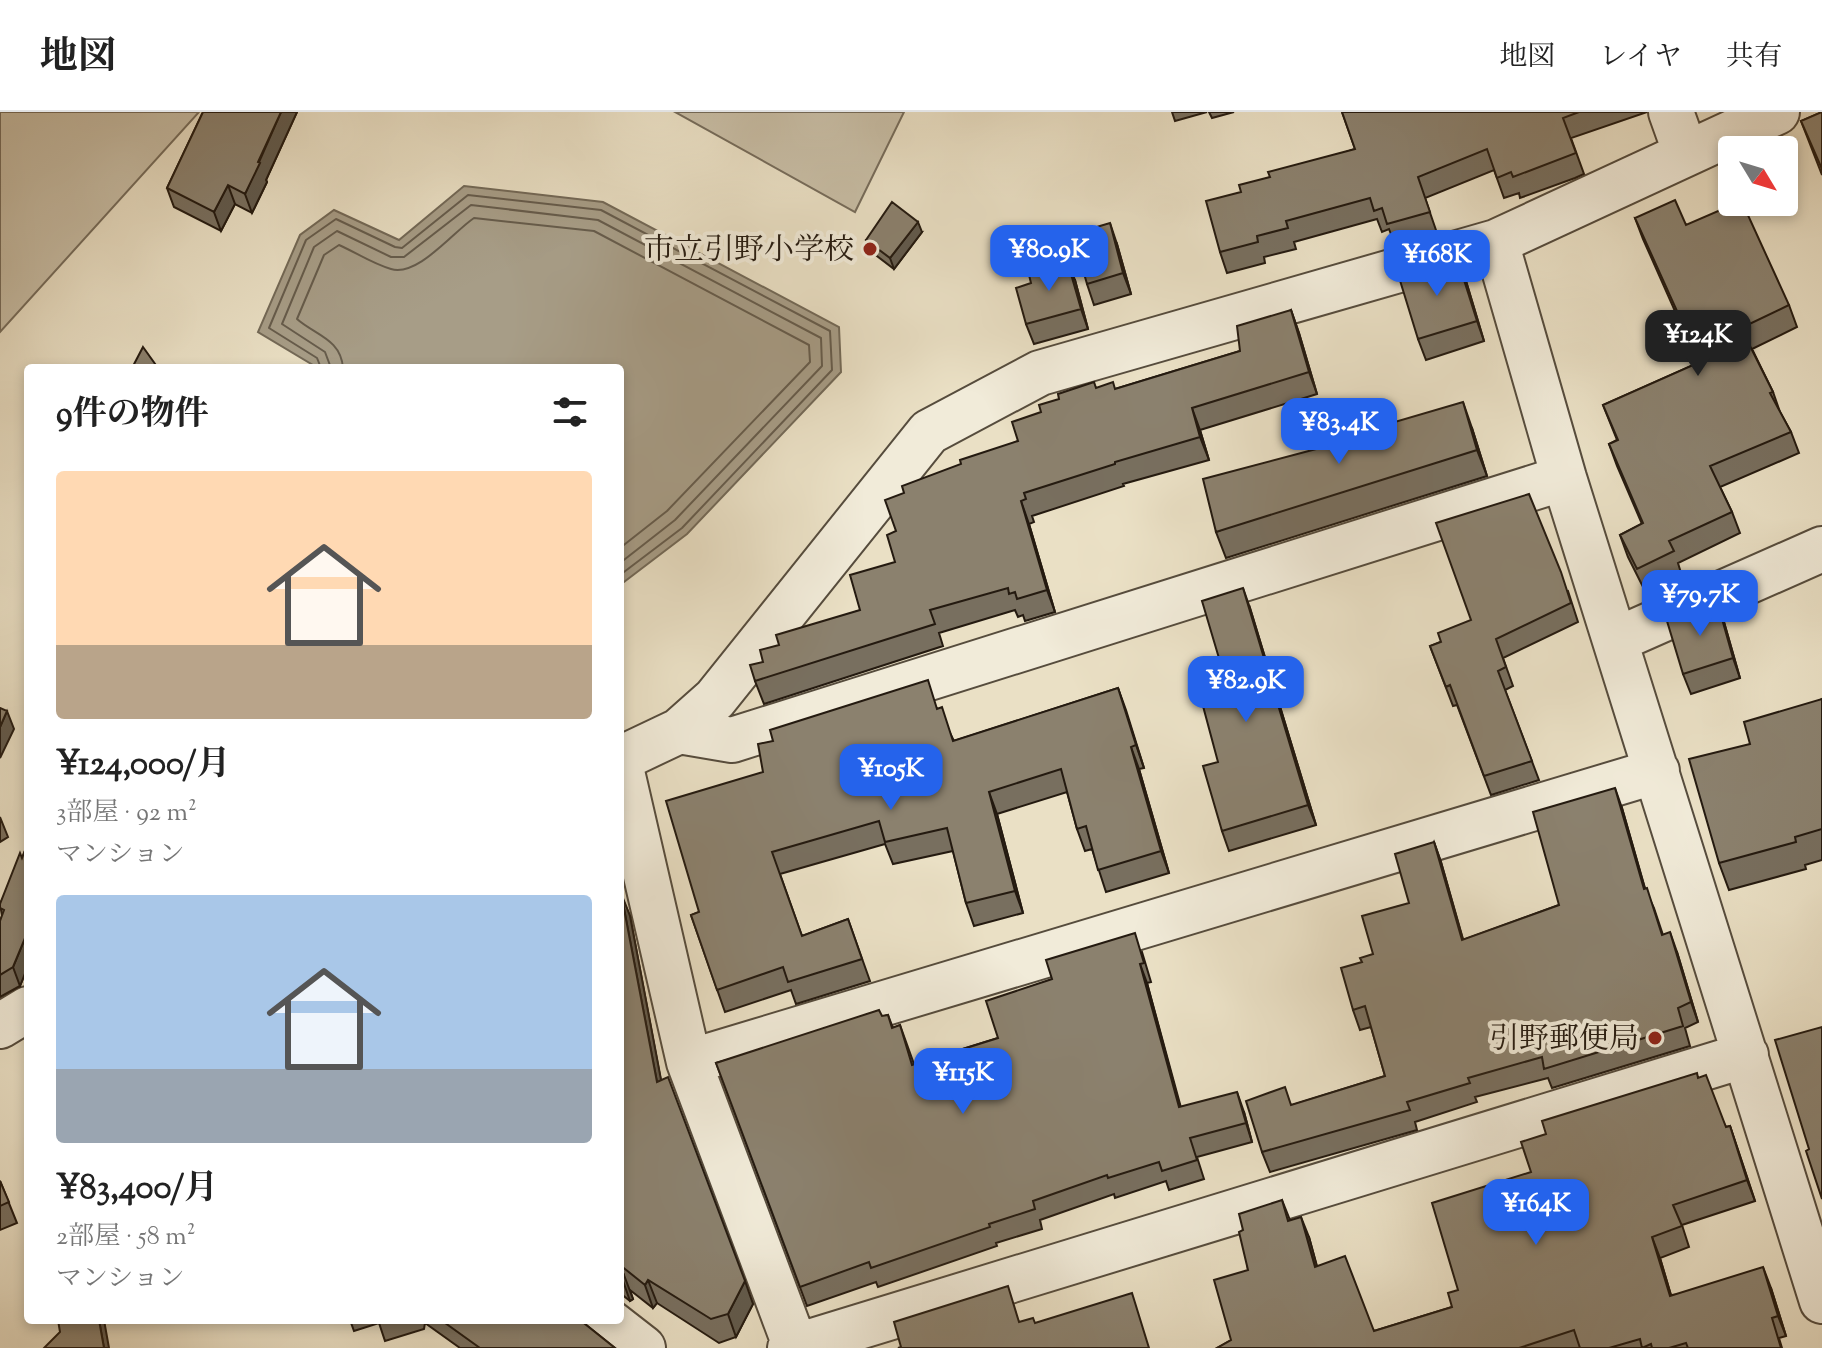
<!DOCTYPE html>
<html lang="ja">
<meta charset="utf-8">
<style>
:root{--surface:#fff;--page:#f2f2f2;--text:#222;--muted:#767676;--line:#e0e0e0;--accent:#2563eb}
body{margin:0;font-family:"Sorts Mill Goudy","Noto Serif JP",serif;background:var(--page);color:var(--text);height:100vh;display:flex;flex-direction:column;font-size:30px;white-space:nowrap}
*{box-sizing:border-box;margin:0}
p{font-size:26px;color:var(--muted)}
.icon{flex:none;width:44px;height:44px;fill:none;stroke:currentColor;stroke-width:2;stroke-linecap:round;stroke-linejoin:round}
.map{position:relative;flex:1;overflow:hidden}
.drawer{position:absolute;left:24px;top:252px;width:600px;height:960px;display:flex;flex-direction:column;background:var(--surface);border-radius:8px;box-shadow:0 4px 12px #0003}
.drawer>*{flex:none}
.needle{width:52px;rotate:128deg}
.buttons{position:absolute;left:1718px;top:24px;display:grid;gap:16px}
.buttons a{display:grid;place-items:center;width:80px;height:80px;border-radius:8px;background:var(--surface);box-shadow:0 4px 12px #0003;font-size:40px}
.price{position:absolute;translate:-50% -68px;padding:0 18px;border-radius:16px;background:var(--accent);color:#fff;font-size:26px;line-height:52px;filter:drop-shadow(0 2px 4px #0008)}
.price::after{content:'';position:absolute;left:50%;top:48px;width:24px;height:18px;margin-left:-12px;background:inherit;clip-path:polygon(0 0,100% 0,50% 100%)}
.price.selected{background:#222;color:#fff}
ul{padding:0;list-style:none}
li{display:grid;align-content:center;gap:16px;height:424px;padding:0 32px}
li span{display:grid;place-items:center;height:248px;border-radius:8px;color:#555}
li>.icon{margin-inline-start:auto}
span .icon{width:144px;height:144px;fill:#fffc;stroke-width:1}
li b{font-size:34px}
h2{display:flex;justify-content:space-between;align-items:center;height:96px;padding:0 32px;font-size:34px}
header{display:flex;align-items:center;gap:48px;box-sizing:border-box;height:112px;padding:0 40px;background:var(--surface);border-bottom:2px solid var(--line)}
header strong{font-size:38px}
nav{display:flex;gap:44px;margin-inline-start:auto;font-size:28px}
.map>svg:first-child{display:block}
.green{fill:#c8bea6;stroke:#766c5b;stroke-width:2}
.water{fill:#a79d87;stroke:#736957;stroke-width:2}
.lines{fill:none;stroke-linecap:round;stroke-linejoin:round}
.shore{stroke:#665c4c;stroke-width:2}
.minor-casing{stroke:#564c3d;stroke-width:48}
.minor{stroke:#f1ebd9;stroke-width:44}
.wall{fill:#786f5f;stroke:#241a10;stroke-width:2}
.shaded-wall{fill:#615a4d;stroke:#241a10;stroke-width:2}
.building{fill:#8b816e;stroke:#241a10;stroke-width:2}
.poi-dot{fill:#8f2418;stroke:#f1ebd9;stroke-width:3}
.labels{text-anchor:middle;stroke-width:8;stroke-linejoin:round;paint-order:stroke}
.poi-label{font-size:30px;fill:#241a10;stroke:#f1ebd9;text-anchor:end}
</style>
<header>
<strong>地図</strong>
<nav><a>地図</a><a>レイヤ</a><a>共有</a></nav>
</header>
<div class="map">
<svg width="1822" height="1236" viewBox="0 0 1822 1236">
<rect width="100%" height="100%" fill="#eae0c5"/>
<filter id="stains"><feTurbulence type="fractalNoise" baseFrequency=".0025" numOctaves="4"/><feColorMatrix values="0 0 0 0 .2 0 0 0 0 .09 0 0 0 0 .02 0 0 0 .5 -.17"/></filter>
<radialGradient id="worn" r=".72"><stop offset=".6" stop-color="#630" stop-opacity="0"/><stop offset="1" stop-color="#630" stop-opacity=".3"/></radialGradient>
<path class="green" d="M0 0H199L0 220Z
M675 0H904L855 100Z"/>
<path class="water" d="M464 74 603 90 839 215 841 260 687 422 620 473V256H318L258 220 300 123 334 98 399 128Z"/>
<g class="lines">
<path class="shore" d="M321 256 317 246 269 216 306 128 336 107 395 135 402 136 468 83 601 98 830 219 832 258 682 416 620 463
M331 256 325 240 282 212 314 135 337 119 391 145H404L471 93 598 108 821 226 822 254 675 408 620 451
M343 256C341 227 315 223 297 207L324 143 339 133C355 140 373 152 391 157 418 165 453 120 474 106L594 119 809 233 810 250 667 399 620 436"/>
<defs>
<path id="minor" d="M1671 0 1686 42
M1496 130 1564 366 1822 1189
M1616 528 1822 437
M679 619 732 628 1564 366
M620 647 679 619 715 587 929 320 1040 261 1496 130 1777 0
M620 651 689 950 796 1236
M0 914 28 897
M689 950 1657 659
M607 1208 643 1236
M790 1236 1746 943"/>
</defs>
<use href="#minor" class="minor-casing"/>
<use href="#minor" class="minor"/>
</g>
<path class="wall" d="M203 0H297L266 68 267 70 252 101 235 92 221 119 174 95 167 76Z
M1172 0H1207L1175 9Z
M1209 0H1234L1212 6Z
M1342 0H1647L1571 26 1584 62 1575 66 1520 86 1519 81 1504 86 1494 58 1425 86 1437 121 1395 133 1389 117 1382 120 1377 107 1294 130 1296 137 1264 145 1265 151 1227 161 1220 140 1241 80 1270 65 1355 37Z
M1822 0V63L1801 9Z
M1635 106 1686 113 1789 193 1797 215 1752 237 1773 280 1780 300 1791 320 1799 341 1720 375 1732 400 1740 421 1678 451 1681 461 1645 479 1628 445 1620 423 1642 412 1617 354 1609 332 1617 328 1603 293 1698 251 1643 127Z
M922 120 894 157 869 138 866 128Z
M1117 132 1131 182 1094 193 1087 172Z
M1454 150 1466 169 1484 229 1426 248 1418 227Z
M1075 168 1088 217 1034 232 1026 212 1031 171Z
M1291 198 1299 221 1317 282 1200 318 1209 348 1123 372 1124 374 1032 404 1034 410 1029 412 1055 500 1025 509 1023 503 1018 505 1015 498 939 521 943 534 764 592 755 569 763 550 779 533 860 498 895 450 896 419 904 381 1018 329 1041 300 1096 276 1115 277 1240 239Z
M1472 316 1487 364 1226 446 1216 420Z
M1568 479 1578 510 1503 546 1513 574 1505 578 1539 668 1491 683 1457 593 1453 594 1430 534Z
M1250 496 1316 713 1229 739 1222 719 1218 650 1224 563Z
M1724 510 1740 566 1691 582 1683 562Z
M1118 576 1144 656 1139 657 1169 761 1106 780 1092 737 1085 739 1077 717 1067 680 997 702 1023 801 974 814 966 791 953 739 893 752 885 732 780 762 802 824 848 807 870 869 796 892 791 878 725 900 691 803 699 800 763 660 938 597 954 629Z
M1822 587V748L1805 753 1806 757 1729 778 1719 751 1750 632Z
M1622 696 1645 777 1654 796 1663 823 1677 840 1698 910 1685 916 1690 934 1552 976 1548 966 1475 985 1477 990 1415 1010 1417 1018 1270 1060 1262 1040 1292 993 1385 964 1371 915 1360 918 1353 898 1362 850 1373 842 1409 791 1434 730 1441 750 1463 828 1559 793Z
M0 705 8 725 0 730Z
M28 731V854L20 874 0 885V809L2 804 0 792 22 746Z
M620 781 630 804 661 969 753 1192 736 1225 719 1231 657 1191 653 1196 630 1178 633 1187 630 1189 620 1181Z
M1142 840 1151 870 1147 871 1180 995 1244 1000 1252 1030 1197 1045 1204 1067 1169 1078 1166 1069 1115 1086 1114 1082 1040 1108 1042 1117 996 1131 997 1134 878 1175 876 1170 807 1194 716 951 888 903 893 916 900 913 914 952 998 926Z
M1698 965 1726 1015 1730 1014 1755 1089 1682 1113 1689 1135 1660 1146 1671 1183 1771 1176 1786 1224 1779 1226 1782 1236H1217L1231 1228 1248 1158 1243 1118 1282 1088 1290 1108 1309 1125 1317 1155 1374 1219 1452 1195 1458 1178 1531 1060 1546 1022Z
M0 1069 17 1111 0 1118Z
M350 1208H580L615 1236H460L425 1211 424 1217 385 1229 379 1211 354 1219Z"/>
<path class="shaded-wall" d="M281 0H297L266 68 267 70 252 101 245 82Z
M228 73 235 92 221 119 214 100Z
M918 110 922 120 894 157 890 146Z
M1110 111 1117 132 1131 182 1123 161Z
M1067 148 1075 168 1088 217 1081 197Z
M1458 149 1466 169 1484 229 1477 209Z
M1291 198 1299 221 1317 282 1309 260Z
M1463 290 1472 316 1487 364 1477 338Z
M1192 296 1200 318 1209 348 1200 325Z
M1021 389 1029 412 1055 500 1047 478Z
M1243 476 1250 496 1316 713 1308 693Z
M1717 489 1724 510 1740 566 1733 546Z
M1118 576 1126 598 1144 656 1136 633Z
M7 599 14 617 0 646V615Z
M1131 635 1139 657 1169 761 1161 739Z
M1615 676 1622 696 1651 797 1644 777Z
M989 680 997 702 1023 801 1015 779Z
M1434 730 1441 750 1469 848 1462 828Z
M621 781 630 804 666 994 657 970Z
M28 819V854L20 874 13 855Z
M1670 820 1677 840 1698 910 1691 890Z
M1140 852 1147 871 1186 1014 1179 995Z
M1237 980 1244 1000 1252 1030 1246 1011Z
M1730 1014 1755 1089 1747 1068Z
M1301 1105 1309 1125 1323 1176 1315 1155Z
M1652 1125 1660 1146 1677 1204 1670 1184Z
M1763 1155 1771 1176 1786 1224 1778 1204Z
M624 1163 633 1187 630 1189 622 1166Z
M648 1168 657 1191 653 1196 645 1173Z
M745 1169 753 1192 736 1225 728 1202Z
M99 1208H104L109 1236H104Z"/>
<path class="building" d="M203 0H281L258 50 260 51 245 82 228 73 214 100 167 76Z
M1342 0H1579L1563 6 1576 41 1513 65 1511 60 1497 66 1487 37 1418 65 1430 100 1387 112 1382 96 1374 99 1370 86 1286 109 1288 116 1257 124 1258 130 1220 140 1206 89 1241 80 1239 73 1270 65 1268 60 1355 37Z
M1822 0V57L1801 9Z
M1675 88 1686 113 1739 90H1742L1789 193 1741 216 1773 280 1770 281 1791 320 1710 354 1732 400 1669 429 1674 439 1637 457 1620 423 1643 411 1609 332 1618 328 1603 293 1700 250 1635 106Z
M892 90 918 110 890 146 866 128Z
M1110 111 1123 161 1087 172 1073 122Z
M1453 146 1454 150 1458 149 1477 209 1418 227 1398 162Z
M1067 148 1081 197 1026 212 1016 176 1031 171 1028 159Z
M1291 198 1309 260 1192 296 1200 325 1115 350V352L1024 381 1026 387 1021 389 1047 478 1017 487 1015 480 1009 482 1008 476 930 498 935 512 755 569 750 553 763 550 760 538 779 533 776 523 860 498 850 463 895 450 887 423 896 419 885 388 904 381 902 374 961 352 960 348 1018 329 1012 310 1041 300 1039 293 1059 287 1058 282 1094 270 1096 276 1113 270 1115 277 1240 239 1237 214Z
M143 235 158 256H132Z
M1463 290 1477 338 1216 420 1203 367 1335 332 1333 328Z
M1529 382 1561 460 1571 491 1496 527 1506 555 1498 559 1532 649 1484 664 1450 573 1446 575 1430 534 1441 530 1438 521 1471 508 1436 411Z
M1243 476 1308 693 1222 719 1203 654 1218 650 1203 594 1209 593 1203 569 1224 563 1202 489Z
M1717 489 1733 546 1683 562 1667 509Z
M928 568 937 597 942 595 953 629 1118 576 1136 633 1131 635 1161 739 1098 758 1086 714 1077 717 1061 657 989 680 1015 779 966 791 947 716 885 730 879 709 772 740 802 824 848 807 862 847 788 870 783 855 717 878 691 803 699 800 666 689 763 660 758 632 773 629 770 618Z
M1822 587V717L1795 725 1796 730 1719 751 1689 647 1750 632 1744 610Z
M0 596 7 599 0 615Z
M1615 676 1644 777 1647 776 1662 823 1670 820 1691 890 1678 896 1683 914 1544 957 1542 945 1468 966 1470 971 1407 990 1410 998 1262 1040 1246 989 1285 975 1291 993 1385 964 1365 894 1353 898 1341 856 1362 850 1360 846 1373 842 1362 804 1409 791 1395 742 1434 730 1462 828 1559 793 1533 700Z
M28 731V819L13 855 0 863V809L4 798 0 796V792L20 741 22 746Z
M620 781H621L657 970 668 965 745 1169 728 1202 711 1207 648 1168 645 1173 620 1153Z
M1135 821 1144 851 1140 852 1179 995 1237 980 1246 1011 1190 1026 1197 1048 1162 1059 1159 1050 1108 1066 1107 1063 1033 1089 1035 1097 989 1112 990 1115 871 1156 869 1150 800 1175 716 951 879 898 882 904 888 903 892 916 900 913 912 953 998 926 986 889 1052 867 1046 848Z
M1822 915V1087L1806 1039 1809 1037 1775 928Z
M1697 961 1698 966 1706 963 1726 1015 1730 1014 1747 1068 1673 1093 1682 1114 1652 1125 1670 1184 1763 1155 1778 1204 1772 1206 1781 1236H1688L1686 1231 1669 1236H1652L1651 1232 1642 1236 1640 1227 1609 1236H1580L1574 1218 1519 1236H1217L1231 1228 1214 1168 1248 1158 1239 1120 1243 1118 1239 1102 1282 1088 1288 1109 1301 1105 1315 1155 1345 1144 1374 1219 1452 1195 1448 1181 1458 1178 1432 1091 1531 1060 1521 1030 1546 1022 1542 1009Z
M0 1069 9 1090 0 1094Z
M620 1156 624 1163 622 1166 620 1165Z
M1008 1174 1019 1210 1033 1206 1035 1211 1132 1181 1149 1236H898L901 1235 894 1210Z
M58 1208H99L104 1236H44L60 1220Z
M441 1208H580L615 1236H480Z"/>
<g class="poi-dot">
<circle cx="870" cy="137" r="8"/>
<circle cx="1655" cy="926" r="8"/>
</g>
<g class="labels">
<g class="poi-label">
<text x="854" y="147">市立引野小学校</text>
<text x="1639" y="936">引野郵便局</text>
</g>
</g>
<rect width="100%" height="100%" filter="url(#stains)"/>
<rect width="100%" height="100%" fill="url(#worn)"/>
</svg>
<div class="buttons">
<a><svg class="needle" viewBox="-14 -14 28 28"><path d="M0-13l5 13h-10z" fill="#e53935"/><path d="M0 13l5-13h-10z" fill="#767676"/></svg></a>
</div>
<b class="price" style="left:1049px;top:181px">¥80.9K</b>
<b class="price" style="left:1437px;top:186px">¥168K</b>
<b class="price selected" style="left:1698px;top:266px">¥124K</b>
<b class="price" style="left:1339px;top:354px">¥83.4K</b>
<b class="price" style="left:1700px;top:526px">¥79.7K</b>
<b class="price" style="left:1246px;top:612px">¥82.9K</b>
<b class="price" style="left:891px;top:700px">¥105K</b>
<b class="price" style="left:963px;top:1004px">¥115K</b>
<b class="price" style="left:1536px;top:1135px">¥164K</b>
<section class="drawer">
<h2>9件の物件<svg class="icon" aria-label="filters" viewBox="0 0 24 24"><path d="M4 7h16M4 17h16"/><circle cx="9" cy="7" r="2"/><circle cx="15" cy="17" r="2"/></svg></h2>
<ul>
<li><span style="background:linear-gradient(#ffd9b3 70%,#b9a48a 0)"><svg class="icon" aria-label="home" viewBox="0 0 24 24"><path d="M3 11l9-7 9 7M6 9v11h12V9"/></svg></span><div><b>¥124,000/月</b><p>3部屋 · 92 m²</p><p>マンション</p></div></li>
<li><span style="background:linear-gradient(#a9c7e8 70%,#9aa5b1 0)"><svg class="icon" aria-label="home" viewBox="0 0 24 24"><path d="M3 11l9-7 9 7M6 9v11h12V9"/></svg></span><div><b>¥83,400/月</b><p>2部屋 · 58 m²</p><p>マンション</p></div></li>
</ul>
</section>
</div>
